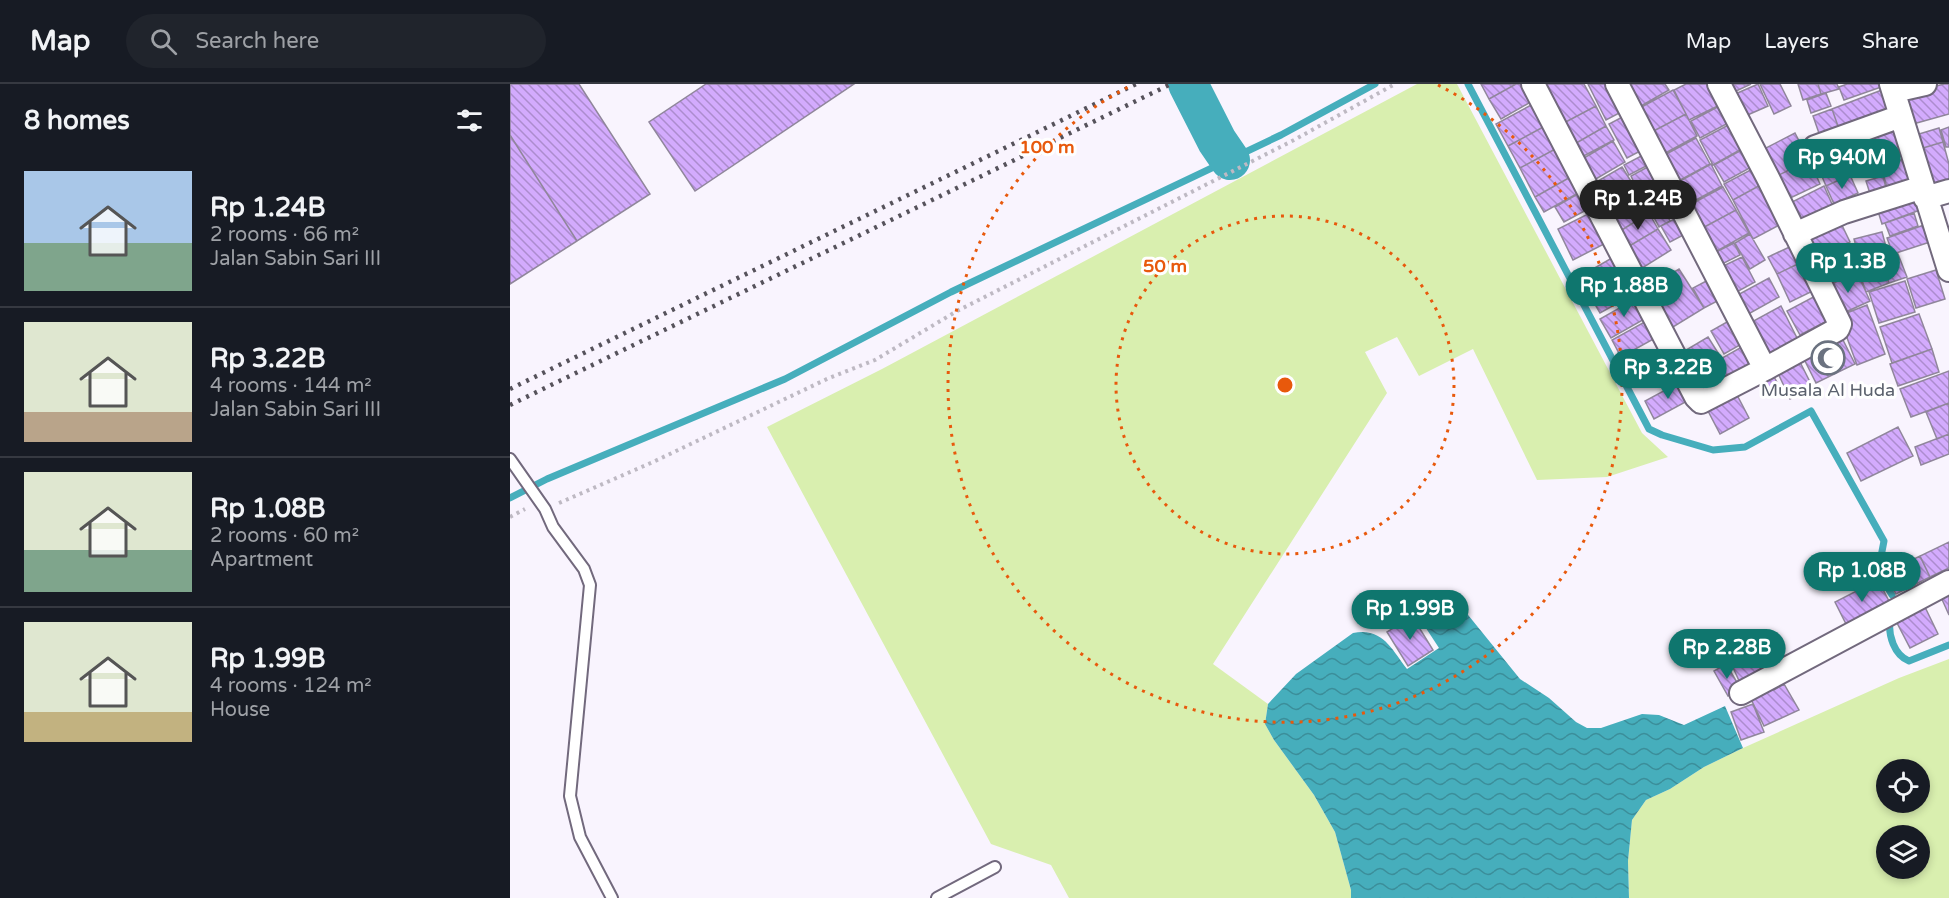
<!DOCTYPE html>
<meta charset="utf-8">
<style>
:root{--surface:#171b24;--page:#20242c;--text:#f1f3f6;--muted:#9ea1a6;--line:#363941;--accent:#0f766e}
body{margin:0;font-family:"Varela Round",sans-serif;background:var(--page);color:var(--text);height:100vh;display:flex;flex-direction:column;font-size:22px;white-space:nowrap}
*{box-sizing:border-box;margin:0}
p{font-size:20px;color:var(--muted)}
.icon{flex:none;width:33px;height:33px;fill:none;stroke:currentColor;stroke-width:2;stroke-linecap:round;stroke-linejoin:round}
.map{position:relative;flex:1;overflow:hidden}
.panel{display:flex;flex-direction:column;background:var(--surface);width:510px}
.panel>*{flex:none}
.tools{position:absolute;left:1366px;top:675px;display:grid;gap:12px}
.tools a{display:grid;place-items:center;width:54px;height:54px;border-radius:50%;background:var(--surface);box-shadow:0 3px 9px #0003;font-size:30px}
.price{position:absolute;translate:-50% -51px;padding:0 14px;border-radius:21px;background:var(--accent);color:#fff;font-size:20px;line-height:39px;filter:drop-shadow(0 2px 3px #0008)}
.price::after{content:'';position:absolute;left:50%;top:36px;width:18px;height:14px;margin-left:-9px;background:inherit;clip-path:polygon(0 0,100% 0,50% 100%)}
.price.current{background:#222;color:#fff}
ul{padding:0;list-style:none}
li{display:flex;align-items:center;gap:18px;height:150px;padding:0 24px}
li+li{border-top:2px solid var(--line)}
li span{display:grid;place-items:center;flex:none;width:168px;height:120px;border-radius:0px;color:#555}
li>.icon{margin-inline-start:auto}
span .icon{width:72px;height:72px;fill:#fffc;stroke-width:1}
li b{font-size:26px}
h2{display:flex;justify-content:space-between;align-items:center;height:72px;padding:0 24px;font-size:26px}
header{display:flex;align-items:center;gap:36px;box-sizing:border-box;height:84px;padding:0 30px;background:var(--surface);border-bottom:2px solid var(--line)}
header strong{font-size:28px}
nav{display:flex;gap:33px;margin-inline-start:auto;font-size:21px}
.search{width:420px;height:54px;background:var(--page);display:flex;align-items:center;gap:15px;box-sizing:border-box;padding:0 21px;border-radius:33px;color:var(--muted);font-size:22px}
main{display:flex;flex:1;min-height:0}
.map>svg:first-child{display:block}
.green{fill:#d9efaf;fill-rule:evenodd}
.water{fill:url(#water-waves)}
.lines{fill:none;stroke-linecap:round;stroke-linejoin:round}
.stream{stroke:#46aebc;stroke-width:7}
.river{stroke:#46aebc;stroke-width:40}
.building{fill:url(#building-back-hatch);stroke:#90869b;stroke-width:1.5}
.service-casing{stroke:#72697d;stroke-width:14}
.minor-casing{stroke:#72697d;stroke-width:26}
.path{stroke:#beb9c3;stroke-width:4;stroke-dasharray:3 4.5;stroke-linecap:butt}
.service{stroke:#fff;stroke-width:10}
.minor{stroke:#fff;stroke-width:22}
.rail{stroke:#56525b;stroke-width:4.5;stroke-dasharray:3 6;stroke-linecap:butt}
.ring{fill:none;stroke:#e8590c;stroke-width:3;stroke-dasharray:3 6}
.labels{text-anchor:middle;stroke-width:6;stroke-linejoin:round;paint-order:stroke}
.worship-label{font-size:18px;fill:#5b616d;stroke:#fff}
.centre{fill:#e8590c;stroke:#fff;stroke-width:3}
.ring-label{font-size:18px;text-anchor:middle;font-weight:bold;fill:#e8590c;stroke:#fff;stroke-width:6;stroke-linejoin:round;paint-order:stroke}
</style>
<header>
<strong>Map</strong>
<div class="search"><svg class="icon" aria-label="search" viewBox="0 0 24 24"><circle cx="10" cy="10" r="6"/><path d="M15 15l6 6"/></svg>Search here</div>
<nav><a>Map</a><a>Layers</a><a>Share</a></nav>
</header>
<main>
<section class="panel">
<h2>8 homes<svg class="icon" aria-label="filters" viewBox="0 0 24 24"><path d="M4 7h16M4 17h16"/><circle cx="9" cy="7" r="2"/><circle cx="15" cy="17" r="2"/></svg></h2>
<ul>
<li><span style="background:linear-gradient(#a9c7e8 60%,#7fa58c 0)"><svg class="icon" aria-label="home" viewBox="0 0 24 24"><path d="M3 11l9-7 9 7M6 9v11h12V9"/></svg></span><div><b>Rp 1.24B</b><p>2 rooms · 66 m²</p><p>Jalan Sabin Sari III</p></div></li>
<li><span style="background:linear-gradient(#dfe7d0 75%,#b9a48a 0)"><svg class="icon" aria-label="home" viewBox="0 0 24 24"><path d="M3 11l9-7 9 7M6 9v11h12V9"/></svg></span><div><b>Rp 3.22B</b><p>4 rooms · 144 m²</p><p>Jalan Sabin Sari III</p></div></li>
<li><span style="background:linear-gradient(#dfe7d0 65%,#7fa58c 0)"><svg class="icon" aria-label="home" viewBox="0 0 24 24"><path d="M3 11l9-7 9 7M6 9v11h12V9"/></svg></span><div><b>Rp 1.08B</b><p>2 rooms · 60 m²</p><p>Apartment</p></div></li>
<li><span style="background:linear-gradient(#dfe7d0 75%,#c2b280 0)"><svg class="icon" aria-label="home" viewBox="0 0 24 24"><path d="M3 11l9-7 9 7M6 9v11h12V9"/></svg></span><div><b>Rp 1.99B</b><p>4 rooms · 124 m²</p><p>House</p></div></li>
</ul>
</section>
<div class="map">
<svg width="1439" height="814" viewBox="0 0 1439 814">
<defs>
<pattern id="water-waves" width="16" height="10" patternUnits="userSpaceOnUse" patternTransform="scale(1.5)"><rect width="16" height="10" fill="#46aebc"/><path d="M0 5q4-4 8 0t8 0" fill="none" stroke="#3b8e9a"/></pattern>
<pattern id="building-back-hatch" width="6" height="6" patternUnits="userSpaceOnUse" patternTransform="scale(1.5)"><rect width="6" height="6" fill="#d3abfd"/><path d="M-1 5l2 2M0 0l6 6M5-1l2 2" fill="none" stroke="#ac8cce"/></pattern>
</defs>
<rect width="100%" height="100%" fill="#f9f4fe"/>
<path class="green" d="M907 0H947L1132 349 1158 373 1097 393 1027 396 963 265 909 292 887 253 855 268 877 309 703 580 758 620 755 640 764 656 804 711 825 748 841 806V814H559L541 781 481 760 257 343 372 285Z
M1439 575V814H1119L1118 777 1122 736 1136 716 1160 705 1194 683 1233 664 1389 594ZM1377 686H1410V718H1377ZM1377 752H1410V784H1377Z"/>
<path class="water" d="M938 516 950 521 1010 595 1039 614 1066 638 1077 644H1091L1132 630 1149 631 1174 641 1215 622 1233 664 1194 683 1160 705 1136 716 1122 736 1118 777 1119 814H841V806L825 748 804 711 764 656 755 640 758 620 786 590 843 549C873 543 882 566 897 585L929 564 908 532 923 521Z"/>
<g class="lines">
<path class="stream" d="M958 0 1139 345 1152 351 1203 366 1235 363 1301 327 1374 457 1368 488 1382 511
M0 414 37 395 275 295 441 208 771 51 865 0
M1380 536C1378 551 1384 571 1399 577L1439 561"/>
<path class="river" d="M678 0 707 57 720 76"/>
</g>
<path class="building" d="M0 0H69L140 110 67 157 0 51Z
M196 0H344L185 107 139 38Z
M971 0H1006L979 15Z
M1006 0H1018L1026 15 991 35 979 15Z
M1029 0H1074L1086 22 1050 41Z
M1078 0H1103L1117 25 1096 36Z
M1119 0H1155L1159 6 1131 22Z
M1176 0H1204L1214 19 1179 36 1164 6Z
M1220 0H1241L1224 8Z
M1248 0 1258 22 1233 33 1223 11Z
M1250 0H1270L1281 22 1264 30Z
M1288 0H1308L1311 10 1293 16Z
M1308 0H1327L1329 5 1311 10Z
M1337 0H1376L1377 1 1334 16 1329 3Z
M1434 0H1439V30L1403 40 1396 10Z
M1377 4 1385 28 1330 48 1322 25Z
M1163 6 1176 30 1136 51 1124 27Z
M1316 9 1321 22 1301 29 1297 16Z
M1025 19 1037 41 998 62 986 40Z
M1215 19 1224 36 1190 54 1181 37Z
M1086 22 1096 42 1061 62 1050 41Z
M1322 25 1330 48 1311 55 1303 32Z
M1118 30 1136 64 1117 74 1099 40Z
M1176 30 1187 52 1148 73 1136 51Z
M1386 37 1396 66 1342 84 1333 54Z
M1224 38 1237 62 1203 81 1190 56Z
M1037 41 1049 63 1010 84 998 62Z
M1096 42 1104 56 1068 75 1061 62Z
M1439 43V63H1436L1431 46Z
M1429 44 1433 58 1413 64 1409 50Z
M1285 49 1299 76 1265 93 1252 66Z
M0 51 67 157 0 200Z
M1186 54 1200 80 1161 101 1147 75Z
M1103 57 1115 78 1079 99 1067 78Z
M1433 58 1439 80V98L1424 103 1413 64Z
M1327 61 1340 91 1316 102 1303 71Z
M1049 63 1064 91 1025 113 1010 84Z
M1237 63 1247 80 1214 98 1204 81Z
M1135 70 1140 80 1119 91 1114 81Z
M1394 75 1402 104 1379 111 1371 82Z
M1299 76 1310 100 1276 116 1265 93Z
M1145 79 1158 104 1133 117 1121 92Z
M1201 80 1212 102 1173 123 1161 102Z
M1248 82 1256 98 1223 116 1214 100Z
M1112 83 1124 102 1093 121 1081 101Z
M1064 91 1072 107 1034 128 1025 113Z
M1340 91 1348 109 1324 120 1316 102Z
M1373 92 1378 112 1362 116 1356 97Z
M1256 98 1277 137 1243 155 1223 116Z
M1314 102 1325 127 1286 146 1274 122Z
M1213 103 1226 126 1187 147 1174 124Z
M1125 106 1139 129 1107 149 1093 126Z
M1073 107 1082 123 1054 138 1045 123Z
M1404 108 1410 126 1372 140 1366 121Z
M1149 114 1160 137 1149 143 1137 120Z
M1226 126 1239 149 1200 171 1187 147Z
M1080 129 1096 159 1063 176 1048 145Z
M1139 129 1148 145 1116 164 1107 149Z
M1404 129 1408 142 1380 152 1375 139Z
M1172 131 1181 147 1160 158 1151 142Z
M1328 133 1340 158 1301 177 1289 152Z
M1414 141 1420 158 1383 170 1377 154Z
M1148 145 1161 166 1129 186 1116 164Z
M1372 148 1378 170 1350 177 1344 155Z
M1240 150 1255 176 1240 185 1225 159Z
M1224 159 1230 171 1212 180 1206 168Z
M1286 160 1294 177 1267 190 1258 173Z
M1342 168 1349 183 1311 200 1304 186Z
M1388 170 1397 193 1379 199 1371 177Z
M1107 171 1117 189 1079 210 1069 193Z
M1232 173 1245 198 1223 210 1209 184Z
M1294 177 1307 205 1280 218 1267 190Z
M1371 177 1379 199 1356 208 1348 185Z
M1169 185 1194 224 1163 243 1138 204Z
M1426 186 1435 215 1406 224 1397 195Z
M1347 188 1360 217 1329 231 1315 203Z
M1117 189 1128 208 1090 229 1079 210Z
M1202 194 1213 214 1194 224 1183 204Z
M1259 194 1269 213 1233 233 1222 214Z
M1395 197 1405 228 1369 239 1359 208Z
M1309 210 1321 235 1290 251 1277 227Z
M1127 214 1138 233 1101 254 1090 235Z
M1357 221 1375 270 1347 281 1329 232Z
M1271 222 1289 258 1256 275 1238 240Z
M1409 230 1422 265 1382 279 1370 243Z
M1224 234 1237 257 1214 270 1201 247Z
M1140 235 1149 252 1111 273 1102 256Z
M1329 248 1345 280 1306 299 1290 267Z
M1198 253 1210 272 1182 289 1171 269Z
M1237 260 1246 277 1193 308 1182 291Z
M1422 265 1429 288 1388 302 1380 280Z
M1288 274 1303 304 1280 315 1266 285Z
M1261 287 1270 304 1259 310 1250 293Z
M1439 287V319L1401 333 1390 305Z
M1172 297 1181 315 1144 335 1135 317Z
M1226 309 1239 334 1210 350 1197 325Z
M1439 319V350L1427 355 1416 328Z
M1388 343 1403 372 1351 397 1337 369Z
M1439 350V370L1411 381 1405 363Z
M1439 458V484L1420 493 1410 472Z
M1410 472 1420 493 1386 510 1375 489Z
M1368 496 1380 519 1337 542 1325 518Z
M1439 507V531L1430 511Z
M1414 521 1428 550 1400 564 1385 535Z
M902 532 923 566 898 582 877 548Z
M1244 565 1256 589 1231 601 1220 577Z
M1216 580 1231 605 1218 612 1204 587Z
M1261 599 1264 606 1274 600 1289 626 1254 642 1239 611Z
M1243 620 1254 648 1231 656 1221 628Z"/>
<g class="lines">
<defs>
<path id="service" d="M0 375 35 425 43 443 74 485 80 501 60 712 70 753 102 814
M427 814 485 783"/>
<path id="minor" d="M1023 0 1186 313 1191 318 1255 285 1328 245 1330 240 1258 94 1209 0
M1107 0 1255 285
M1381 0 1439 186
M1384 7 1415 0
M1305 63 1391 32
M1415 114 1439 107
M1285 150 1334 128 1413 103
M1231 609 1439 498"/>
</defs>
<use href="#service" class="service-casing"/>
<use href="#minor" class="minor-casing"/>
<path class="path" d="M49 419 143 378 319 294 365 276 447 227 784 56 885 0
M0 433 15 425"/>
<use href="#service" class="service"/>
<use href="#minor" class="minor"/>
<path class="rail" d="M0 305 626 0
M0 321 661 0"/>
</g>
<g class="ring">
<circle cx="775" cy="301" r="169"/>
<path d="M928 1A337 337 0 1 1 622 1"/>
</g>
<defs>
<symbol id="mosque-ring" viewBox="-11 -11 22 22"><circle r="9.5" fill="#fff" stroke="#6b7280" stroke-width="1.5"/><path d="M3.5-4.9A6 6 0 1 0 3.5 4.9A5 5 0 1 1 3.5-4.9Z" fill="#6b7280"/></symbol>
</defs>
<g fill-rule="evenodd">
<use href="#mosque-ring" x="1299" y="255" width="38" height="38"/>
</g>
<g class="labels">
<g class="worship-label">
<text x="1318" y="312">Musala Al Huda</text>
</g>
</g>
<circle cx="775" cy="301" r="9" class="centre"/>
<g class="ring-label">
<text x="537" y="69">100 m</text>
<text x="655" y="188">50 m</text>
</g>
</svg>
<div class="tools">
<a><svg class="icon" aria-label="locate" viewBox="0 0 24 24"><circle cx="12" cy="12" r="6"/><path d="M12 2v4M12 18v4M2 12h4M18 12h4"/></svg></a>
<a><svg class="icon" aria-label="layers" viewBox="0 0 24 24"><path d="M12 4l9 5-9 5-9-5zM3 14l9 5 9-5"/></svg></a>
</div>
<b class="price" style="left:1332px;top:106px">Rp 940M</b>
<b class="price current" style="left:1128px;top:147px">Rp 1.24B</b>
<b class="price" style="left:1338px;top:210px">Rp 1.3B</b>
<b class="price" style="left:1114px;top:234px">Rp 1.88B</b>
<b class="price" style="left:1158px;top:316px">Rp 3.22B</b>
<b class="price" style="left:1352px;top:519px">Rp 1.08B</b>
<b class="price" style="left:900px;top:557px">Rp 1.99B</b>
<b class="price" style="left:1217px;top:596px">Rp 2.28B</b>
</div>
</main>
